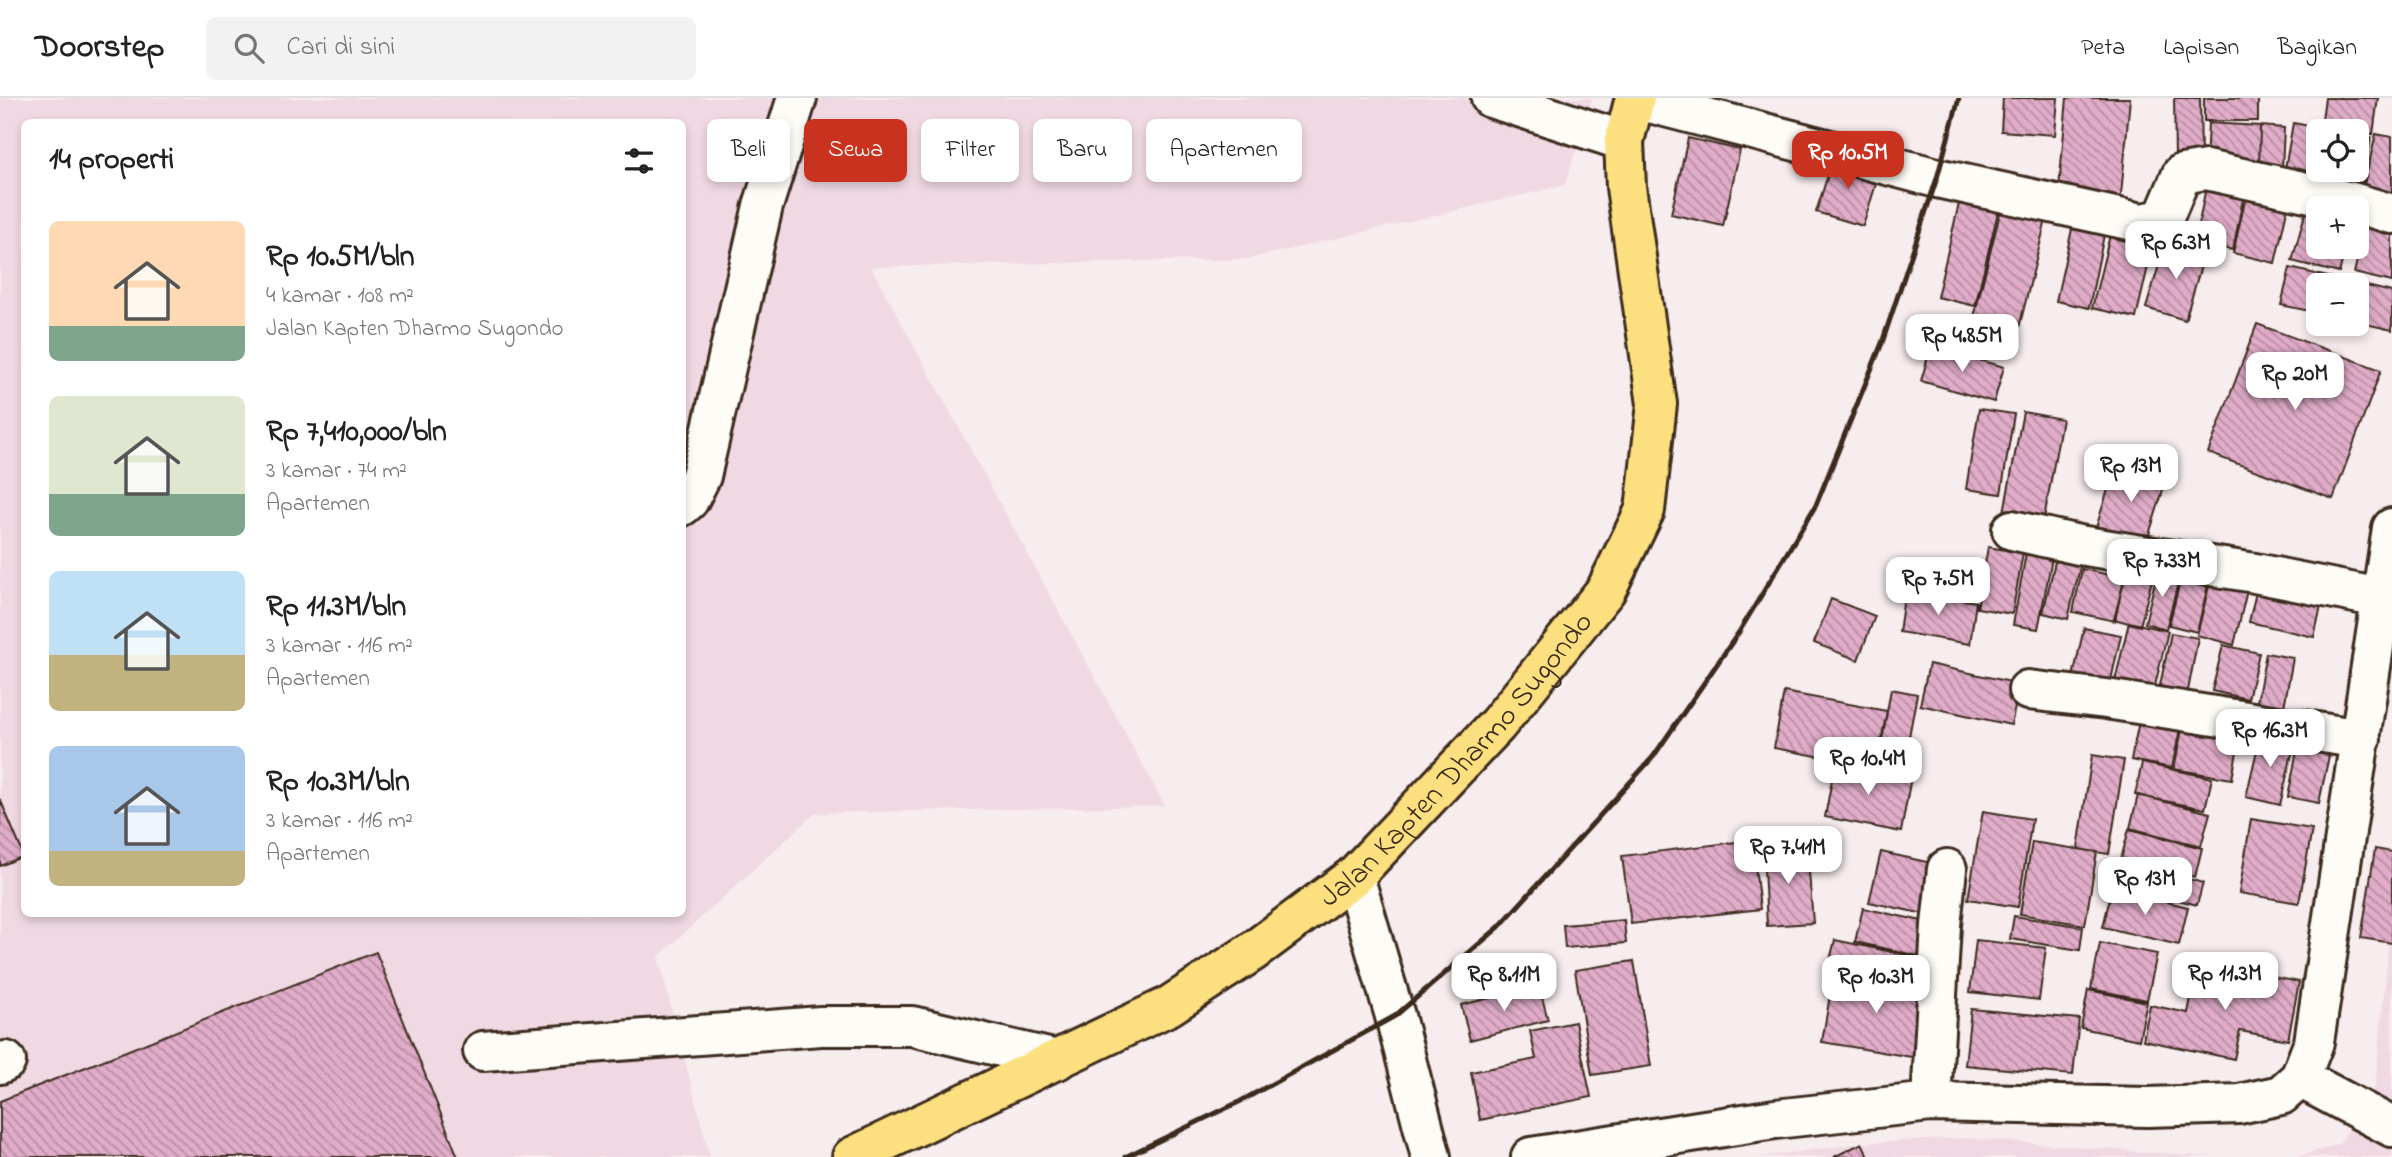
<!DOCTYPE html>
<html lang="id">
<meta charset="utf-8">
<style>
:root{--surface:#fff;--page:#f2f2f2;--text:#222;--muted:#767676;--line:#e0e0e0;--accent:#c8321e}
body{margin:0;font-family:"Indie Flower",sans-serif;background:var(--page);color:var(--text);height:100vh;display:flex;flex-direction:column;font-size:26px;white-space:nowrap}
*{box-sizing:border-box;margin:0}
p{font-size:23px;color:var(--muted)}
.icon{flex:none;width:38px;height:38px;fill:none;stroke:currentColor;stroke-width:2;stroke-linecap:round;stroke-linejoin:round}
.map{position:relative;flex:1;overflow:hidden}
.details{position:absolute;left:21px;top:21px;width:665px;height:798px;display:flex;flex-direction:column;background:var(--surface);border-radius:10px;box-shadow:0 4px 10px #0003}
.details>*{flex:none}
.guide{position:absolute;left:707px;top:21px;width:665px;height:63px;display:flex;gap:14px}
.fabs{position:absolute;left:2306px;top:21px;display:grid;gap:14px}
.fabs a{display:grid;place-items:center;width:63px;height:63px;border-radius:10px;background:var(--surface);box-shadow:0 4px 10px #0003;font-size:35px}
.price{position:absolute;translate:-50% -60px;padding:0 16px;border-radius:14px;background:#fff;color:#222;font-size:23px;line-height:46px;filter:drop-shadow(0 2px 4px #0008)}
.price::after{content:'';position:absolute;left:50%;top:42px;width:21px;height:16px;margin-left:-10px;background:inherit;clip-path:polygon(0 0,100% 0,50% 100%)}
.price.current{background:var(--accent);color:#fff}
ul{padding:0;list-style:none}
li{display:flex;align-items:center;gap:21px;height:175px;padding:0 28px}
li span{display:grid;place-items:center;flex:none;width:196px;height:140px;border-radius:10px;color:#555}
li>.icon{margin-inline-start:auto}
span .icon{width:84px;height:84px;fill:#fffc;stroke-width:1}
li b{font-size:30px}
h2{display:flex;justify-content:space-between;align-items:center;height:84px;padding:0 28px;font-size:30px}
.tag{padding:0 24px;border-radius:10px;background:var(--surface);box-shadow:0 4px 10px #0003;font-size:24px;line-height:63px}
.tag.current{background:var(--accent);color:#fff}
header{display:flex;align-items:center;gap:42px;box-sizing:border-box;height:98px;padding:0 35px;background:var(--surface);border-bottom:2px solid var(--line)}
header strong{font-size:33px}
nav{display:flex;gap:38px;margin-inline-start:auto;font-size:24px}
.search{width:490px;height:63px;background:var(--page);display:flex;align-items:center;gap:18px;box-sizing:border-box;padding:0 24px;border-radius:10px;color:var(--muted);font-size:26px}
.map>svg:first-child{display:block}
.built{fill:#f0d9e3;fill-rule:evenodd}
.building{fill:url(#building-back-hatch);stroke:#3b2a1e;stroke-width:2}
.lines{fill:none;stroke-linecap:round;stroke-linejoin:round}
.minor-casing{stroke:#3b2a1e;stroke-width:44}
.major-casing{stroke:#3b2a1e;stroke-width:44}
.minor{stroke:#fdfcf7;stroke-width:38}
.major{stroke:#fce080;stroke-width:38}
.rail{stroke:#3b2a1e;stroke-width:5}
.labels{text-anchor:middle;stroke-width:6;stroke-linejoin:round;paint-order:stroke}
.street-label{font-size:30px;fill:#3b2a1e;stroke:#fdfcf7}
</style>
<header>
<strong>Doorstep</strong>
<div class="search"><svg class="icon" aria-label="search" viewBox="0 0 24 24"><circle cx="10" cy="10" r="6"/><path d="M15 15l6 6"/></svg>Cari di sini</div>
<nav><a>Peta</a><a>Lapisan</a><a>Bagikan</a></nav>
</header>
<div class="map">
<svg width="2392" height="1059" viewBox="0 0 2392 1059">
<defs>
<pattern id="building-back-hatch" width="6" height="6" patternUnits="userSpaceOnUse" patternTransform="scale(1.75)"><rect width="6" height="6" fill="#e0acc8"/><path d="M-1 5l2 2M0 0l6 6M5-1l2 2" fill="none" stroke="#b78ca2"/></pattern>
</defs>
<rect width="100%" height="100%" fill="#f7ecee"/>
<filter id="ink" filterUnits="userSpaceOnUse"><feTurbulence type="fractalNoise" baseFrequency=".0143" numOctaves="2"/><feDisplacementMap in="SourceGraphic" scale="14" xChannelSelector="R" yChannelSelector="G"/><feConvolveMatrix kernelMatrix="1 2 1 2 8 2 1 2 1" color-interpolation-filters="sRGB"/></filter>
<g filter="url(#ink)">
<path class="built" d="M0 0H1592L1565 87 1248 161 871 169 1165 708 815 715 658 859 710 1059H0ZM24 24H682V816H24Z
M2392 811V1059H2296L2339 1046 2375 989Z
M1964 1040 2212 1059H1759L1863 1045Z"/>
<path class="building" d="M2003 0H2058L2055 37 2001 33Z
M2067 0H2130L2120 108 2058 102Z
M2174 0H2200L2201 61H2175Z
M2204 0H2258V23H2204Z
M2325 0H2378L2373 36 2321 28Z
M2208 25 2260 28 2259 70 2206 67Z
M2293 25 2338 33H2319V72H2357V37L2371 39 2363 85 2285 71Z
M2260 28 2284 30 2282 71 2259 70Z
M2376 36 2392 39V98L2363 91Z
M1688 40 1740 52 1723 128 1671 116Z
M1834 58 1880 73 1863 128 1816 114Z
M2207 84 2245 91 2233 152 2195 145Z
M2248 90 2290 99 2275 165 2233 155Z
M1960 101 1999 110 1975 208 1937 199Z
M2308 105 2319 110V149H2346L2339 175 2292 163Z
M2002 107 2047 118 2012 258 1967 247Z
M2367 119 2392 125V184L2354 175Z
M2072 131 2104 137 2089 210 2056 203Z
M2110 137 2153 147 2136 220 2092 210Z
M2166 144 2205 155 2185 222 2146 210Z
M2290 170 2392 194V232L2357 224V187H2319V215L2281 207Z
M2257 226 2381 272 2333 401 2208 355Z
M1931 248 2004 269 1994 304 1921 283Z
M1979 311 2014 316 2001 396 1966 391Z
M2023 314 2062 321 2044 421 2004 414Z
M2117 363 2167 380 2145 449 2095 433Z
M1988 449 2023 455 2012 516 1977 510Z
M2026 455 2052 460 2038 531 2013 527Z
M2056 459 2081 465 2068 521 2043 515Z
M2082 471 2124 480 2115 523 2073 514Z
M2158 471 2180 477 2166 531 2145 525Z
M2127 472 2153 478 2140 528 2114 521Z
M2182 476 2209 483 2197 534 2169 527Z
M2211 480 2248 488 2234 547 2197 537Z
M2257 490 2322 504 2314 539 2249 524Z
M1905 492 1976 504 1970 546 1899 534Z
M1831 501 1875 518 1858 562 1814 545Z
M2129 524 2168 533 2153 596 2114 587Z
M2084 530 2121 537 2109 591 2072 583Z
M2171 535 2198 540 2187 598 2159 592Z
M2223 547 2259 555 2248 601 2212 593Z
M2266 555 2293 560 2282 620 2255 615Z
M1929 566 2020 586 2011 627 1920 607Z
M1891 591 1917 596 1902 676 1877 671Z
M1784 594 1887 613 1876 669 1774 650Z
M2142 609 2183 616 2172 670 2131 662Z
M2185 616 2242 627 2232 681 2174 671Z
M2261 635 2295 643 2280 707 2246 699Z
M2299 642 2331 648 2319 705 2288 699Z
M2092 657 2124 662 2109 756 2078 751Z
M1835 665 1911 679 1901 734 1825 719Z
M2142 665 2212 680 2205 711 2135 697Z
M2138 697 2210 715 2201 748 2130 730Z
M0 701 24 758 0 768Z
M1983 713 2032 721 2018 809 1968 801Z
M2251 721 2312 731 2299 805 2239 795Z
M2129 731 2202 750 2195 779 2121 761Z
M1752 742 1760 811 1631 826 1622 758Z
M2032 744 2097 754 2085 827 2020 816Z
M1807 748 1813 825 1767 828 1763 751Z
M2375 751 2392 754V845L2361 840Z
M1881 754 1936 766 1924 816 1869 804Z
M2126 764 2203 785 2197 807 2120 786Z
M2112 791 2188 809 2179 847 2103 829Z
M1863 810 1931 825 1923 859 1855 844Z
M2014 818 2083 829 2080 852 2010 841Z
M1624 822 1626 845 1565 850 1563 827Z
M1835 842 1930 862 1925 886 1829 866Z
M1976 842 2046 850 2039 902 1970 894Z
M2100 845 2157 856 2147 902 2091 891Z
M376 854 458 1059H0V1003Z
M1634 863 1651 968 1592 977 1575 872Z
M2198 864 2299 884 2288 942 2240 933 2234 961 2143 942 2150 907 2188 915Z
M1834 874 1930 890 1918 960 1822 944Z
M1539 888 1548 922 1470 942 1461 907Z
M2088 892 2147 904 2139 942 2081 930Z
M1971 911 2079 921 2073 977 1965 967Z
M1575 924 1591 999 1480 1022 1471 974 1536 961 1530 933Z
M1862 1045 1869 1059H1834Z"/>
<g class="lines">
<defs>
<path id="minor" d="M1491 0 1624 43
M1635 1 1937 80 2142 125 2163 121 2182 76 2206 72 2352 104 2392 116
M682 408 689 402 701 378 763 108 797 0
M2012 432 2079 447 2255 475 2380 500
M2028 592 2106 601 2361 641
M1354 778 1395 918 1431 1059
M483 953 821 928H912L1057 962
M0 966 6 963
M2300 980 2392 1029
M1931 1004 1941 827 1947 771
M1531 1059 1775 1021 1931 1004 2148 1009 2239 1006 2281 997 2300 980 2314 944 2392 430"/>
<g id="major">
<path id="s1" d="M852 1059 1169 908 1252 854 1354 778 1497 627 1606 492 1645 412 1657 306 1626 89 1624 43 1635 0"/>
</g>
</defs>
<use href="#minor" class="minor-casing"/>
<use href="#major" class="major-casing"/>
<use href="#minor" class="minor"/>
<use href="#major" class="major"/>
<path class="rail" d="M1125 1059 1241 1003 1395 918 1499 829 1653 659 1739 534 1816 407 1882 245 1937 80 1959 0"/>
</g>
</g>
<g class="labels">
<g class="street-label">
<text dy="10" stroke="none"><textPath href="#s1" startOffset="732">Jalan Kapten Dharmo Sugondo</textPath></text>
</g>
</g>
</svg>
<div class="fabs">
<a><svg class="icon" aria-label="locate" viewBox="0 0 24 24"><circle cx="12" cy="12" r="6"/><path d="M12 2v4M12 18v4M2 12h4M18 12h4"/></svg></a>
<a>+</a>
<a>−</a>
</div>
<b class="price current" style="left:1848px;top:93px">Rp 10.5M</b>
<b class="price" style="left:2176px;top:183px">Rp 6.3M</b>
<b class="price" style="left:1962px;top:276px">Rp 4.85M</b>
<b class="price" style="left:2295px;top:314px">Rp 20M</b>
<b class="price" style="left:2131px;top:406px">Rp 13M</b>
<b class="price" style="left:2162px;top:501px">Rp 7.33M</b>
<b class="price" style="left:1938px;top:519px">Rp 7.5M</b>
<b class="price" style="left:2270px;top:671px">Rp 16.3M</b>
<b class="price" style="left:1868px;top:699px">Rp 10.4M</b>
<b class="price" style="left:1788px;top:788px">Rp 7.41M</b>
<b class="price" style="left:2145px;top:819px">Rp 13M</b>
<b class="price" style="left:2225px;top:914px">Rp 11.3M</b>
<b class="price" style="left:1504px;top:915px">Rp 8.11M</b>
<b class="price" style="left:1876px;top:917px">Rp 10.3M</b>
<div class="guide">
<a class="tag">Beli</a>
<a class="tag current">Sewa</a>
<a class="tag">Filter</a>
<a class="tag">Baru</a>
<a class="tag">Apartemen</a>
</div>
<section class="details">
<h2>14 properti<svg class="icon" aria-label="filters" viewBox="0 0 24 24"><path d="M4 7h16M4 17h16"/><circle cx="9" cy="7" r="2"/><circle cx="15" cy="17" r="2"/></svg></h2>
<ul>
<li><span style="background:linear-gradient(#ffd9b3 75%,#7fa58c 0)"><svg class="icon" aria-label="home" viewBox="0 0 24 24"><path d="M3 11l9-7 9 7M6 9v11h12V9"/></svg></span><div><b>Rp 10.5M/bln</b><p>4 kamar · 108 m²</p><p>Jalan Kapten Dharmo Sugondo</p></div></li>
<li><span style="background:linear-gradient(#dfe7d0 70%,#7fa58c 0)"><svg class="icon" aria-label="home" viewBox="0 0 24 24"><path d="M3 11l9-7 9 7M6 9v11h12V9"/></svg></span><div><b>Rp 7,410,000/bln</b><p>3 kamar · 74 m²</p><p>Apartemen</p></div></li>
<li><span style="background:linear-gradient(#bfe0f5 60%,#c2b280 0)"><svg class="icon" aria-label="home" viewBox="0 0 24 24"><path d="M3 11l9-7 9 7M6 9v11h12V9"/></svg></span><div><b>Rp 11.3M/bln</b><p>3 kamar · 116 m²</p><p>Apartemen</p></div></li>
<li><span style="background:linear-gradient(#a9c7e8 75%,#c2b280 0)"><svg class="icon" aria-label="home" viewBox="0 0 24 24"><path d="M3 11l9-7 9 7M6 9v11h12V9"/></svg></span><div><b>Rp 10.3M/bln</b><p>3 kamar · 116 m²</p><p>Apartemen</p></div></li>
</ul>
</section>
</div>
